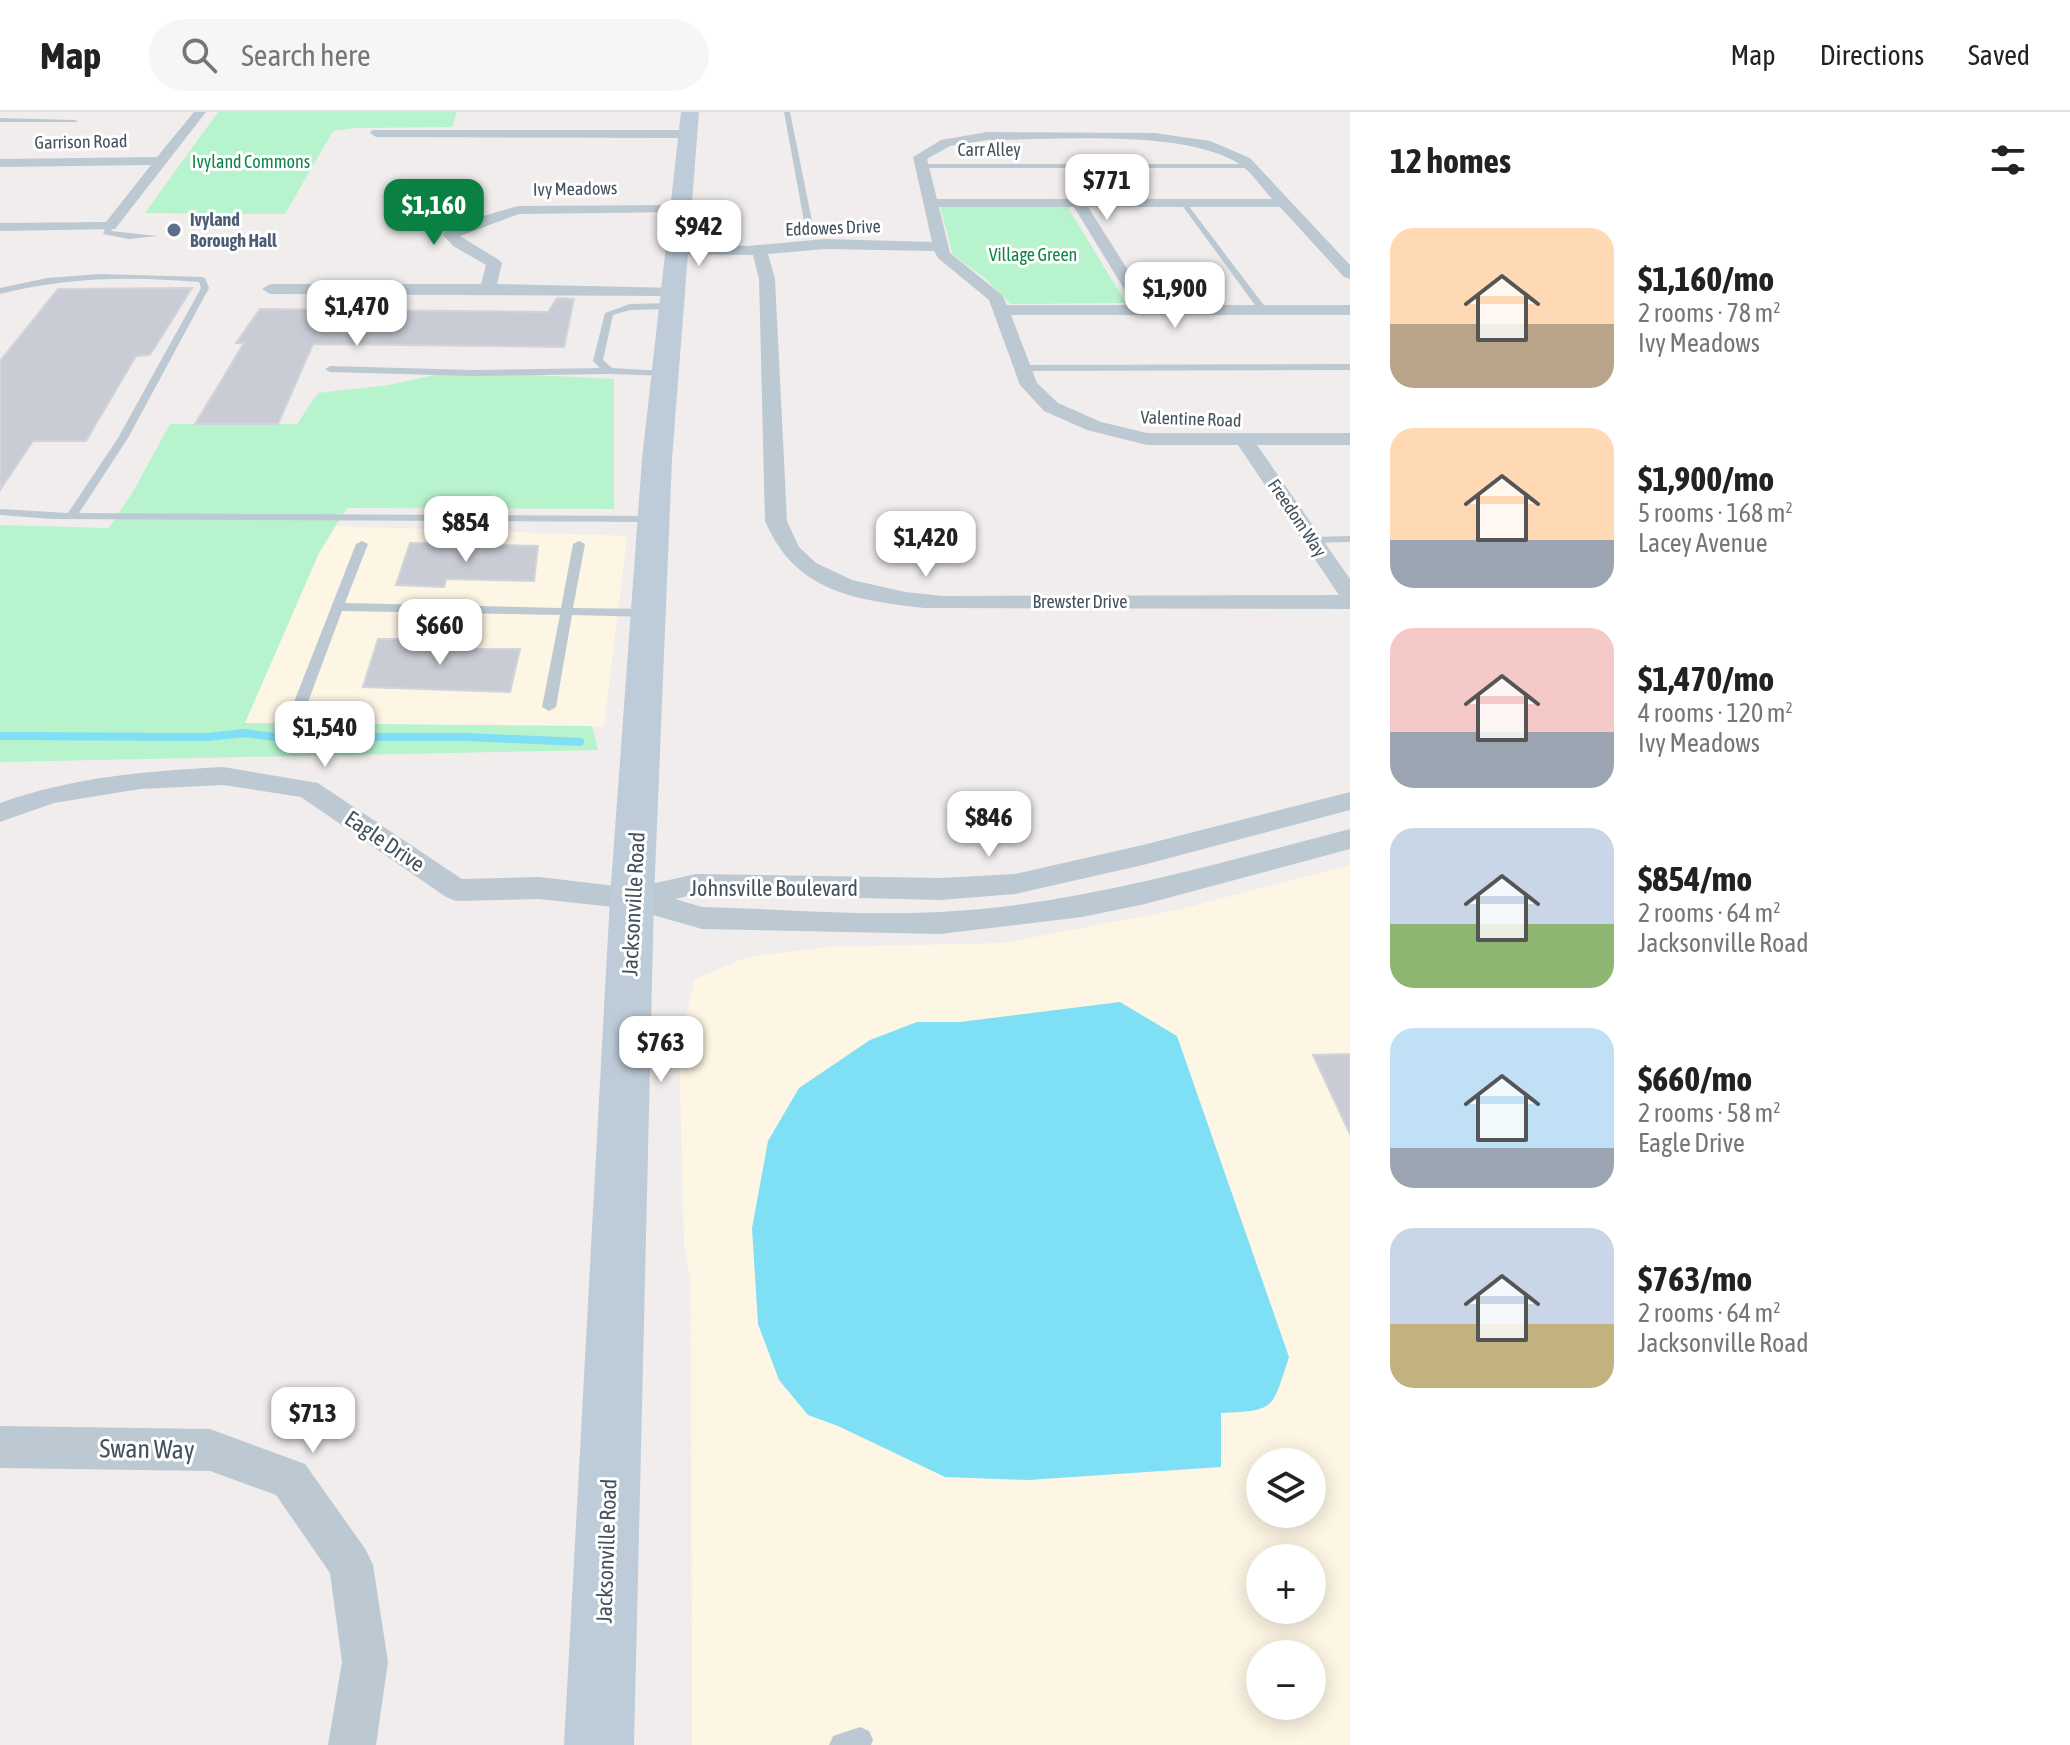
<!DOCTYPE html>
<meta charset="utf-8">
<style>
:root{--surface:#fff;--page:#f6f6f6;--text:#222;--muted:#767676;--line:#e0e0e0;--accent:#0b8043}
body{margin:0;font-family:"Asap Condensed",sans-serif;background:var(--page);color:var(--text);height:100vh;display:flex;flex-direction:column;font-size:30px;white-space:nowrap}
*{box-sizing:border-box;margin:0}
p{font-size:26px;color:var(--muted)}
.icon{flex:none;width:44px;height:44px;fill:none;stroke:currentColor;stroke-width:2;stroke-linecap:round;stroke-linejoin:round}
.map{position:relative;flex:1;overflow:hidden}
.panel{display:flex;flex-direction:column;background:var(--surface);width:720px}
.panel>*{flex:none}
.controls{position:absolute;left:1246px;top:1336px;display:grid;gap:16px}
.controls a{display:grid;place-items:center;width:80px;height:80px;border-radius:50%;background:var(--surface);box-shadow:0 4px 20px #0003;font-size:40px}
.price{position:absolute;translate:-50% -68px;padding:0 18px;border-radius:16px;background:#fff;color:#222;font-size:26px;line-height:52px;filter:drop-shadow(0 2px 4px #0008)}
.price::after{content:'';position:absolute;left:50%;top:48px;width:24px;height:18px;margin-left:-12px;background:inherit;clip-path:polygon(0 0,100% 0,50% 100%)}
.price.selected{background:var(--accent);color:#fff}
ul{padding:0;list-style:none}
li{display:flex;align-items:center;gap:24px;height:200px;padding:0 40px}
li span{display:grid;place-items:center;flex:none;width:224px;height:160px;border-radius:24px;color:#555}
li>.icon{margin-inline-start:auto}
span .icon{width:96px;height:96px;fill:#fffc;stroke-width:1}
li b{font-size:34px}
h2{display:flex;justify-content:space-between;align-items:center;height:96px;padding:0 40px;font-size:34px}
header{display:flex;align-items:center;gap:48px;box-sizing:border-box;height:112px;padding:0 40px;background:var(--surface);border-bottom:2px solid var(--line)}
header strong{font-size:38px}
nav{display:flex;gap:44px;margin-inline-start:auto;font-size:28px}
.search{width:560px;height:72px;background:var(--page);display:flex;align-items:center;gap:20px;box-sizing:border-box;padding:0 28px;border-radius:44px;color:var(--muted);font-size:30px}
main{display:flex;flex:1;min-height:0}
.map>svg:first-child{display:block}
.commercial{fill:#fef6e4;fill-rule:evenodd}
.green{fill:#b7f3cd}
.water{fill:#7fdff5}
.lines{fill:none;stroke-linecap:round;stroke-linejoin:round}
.stream{stroke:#7fdff5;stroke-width:8}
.building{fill:#c9ccd4;stroke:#d1d4da;stroke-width:2}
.service{fill:#bcc9d2;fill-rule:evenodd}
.minor{fill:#bcc9d2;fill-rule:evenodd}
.secondary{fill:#beccd9;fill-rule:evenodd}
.service-dot{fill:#5c6f8a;stroke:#fff;stroke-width:3}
.labels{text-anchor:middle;stroke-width:6;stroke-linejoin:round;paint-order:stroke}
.far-street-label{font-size:18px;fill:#44525d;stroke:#fff}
.far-park-label{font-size:18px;fill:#0d8647;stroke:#fff}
.far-service-label{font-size:18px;font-weight:bold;fill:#4e5e75;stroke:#fff;text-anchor:start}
.street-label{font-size:22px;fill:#44525d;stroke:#fff}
.near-street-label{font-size:26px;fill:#44525d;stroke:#fff}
</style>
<header>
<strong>Map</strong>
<div class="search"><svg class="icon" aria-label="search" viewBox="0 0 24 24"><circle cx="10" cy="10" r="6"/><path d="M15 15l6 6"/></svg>Search here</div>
<nav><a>Map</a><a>Directions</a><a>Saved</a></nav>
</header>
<main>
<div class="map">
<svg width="1350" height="1633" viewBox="0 0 1350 1633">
<rect width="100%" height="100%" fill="#f1eded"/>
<path class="commercial" d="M335 414 627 424 604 615 244 612 319 441Z
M1350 753V1633H692L691 1172 684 1131 679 932 695 867 747 845 829 835 1003 831 1177 798ZM1260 1350H1312V1402H1260ZM1260 1446H1312V1498H1260ZM1260 1542H1312V1594H1260Z"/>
<path class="green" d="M218 0H457L452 15 354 16 333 19 285 102 145 101Z
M940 94H1067L1126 191 1010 192 985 166 953 143Z
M453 259 614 267V397L347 396 319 441 245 611 592 614 598 638 0 650V413L109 416 134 378 170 312H297L318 281 389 273Z"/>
<path class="water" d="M1120 890 1177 924 1289 1245C1272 1296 1277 1299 1221 1301V1355L1028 1368 945 1365 838 1314 808 1303 779 1268 758 1212 752 1116 768 1029 799 976 870 928 917 910H960Z"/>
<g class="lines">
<path class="stream" d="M0 624 207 625 245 621 273 625H466L580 630"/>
</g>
<path class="building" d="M192 176 150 243 136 244 86 329H33L0 378V249L58 177Z
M557 186 574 187 564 235 313 232 278 312H195L244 231H236L260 197 548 200Z
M410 431 538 434 534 469 446 467 444 475 396 473Z
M378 527H431L427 537H520L510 580 363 575Z
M1350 942V1022L1313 943Z"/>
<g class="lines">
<path class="service" d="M784 0H790L812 109 808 111 804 109Z
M0 6 75 8 78 10H0Z
M920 52H1250L1254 54 1250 56H917Z
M1179 89H1185L1266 196V200H1260Z
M107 112 114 114 111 119 158 124 129 127 103 122Z
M100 162 202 165 205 166 209 176 128 326 79 401 654 404 660 407 654 410 52 407 0 403V397L68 401 118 326 201 176 199 170C132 164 65 165 0 182V176L47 166Z
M630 192 671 191 675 194 671 197 630 198 613 203 603 248 612 256 666 259 671 262 669 264 609 262 472 264 330 260 325 257 330 254 472 258 600 256 593 249 605 201Z
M1350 252V258L1022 259 1017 256 1022 253Z
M1350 424V430L1312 431 1306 428 1312 425Z
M362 429 368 432 345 491 561 496 573 432 579 429 585 432 573 496 648 497 654 501 648 505 572 503 556 595 549 599 542 595 560 503 342 499 308 590 301 594 296 593 294 590 356 432Z
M860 1615 869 1619 873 1628 871 1633H829L833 1624Z"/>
<path class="minor" d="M194 0H206L115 117 0 119V111L106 110 151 53 0 55V47L157 45Z
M372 18H688L694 22 688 26 376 25 370 21Z
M987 20 1155 21 1210 29 1250 46 1350 153V167L1344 165 1280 95H1088L1150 193H1350V203H1011L1037 271 1058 291 1101 310 1147 321H1350V333H1257L1350 467V497L924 496C855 488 795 480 765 409L759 167 753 143 677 142 669 137 677 132 747 134 825 127 932 130 913 45 941 28ZM987 28C1055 28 1181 17 1238 51 1251 59 1262 76 1272 87H937L927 47 950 34ZM939 95H1074L1134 193H1007L1002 183 950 141ZM825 137 934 139 938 146 989 188 1020 273 1044 299 1087 318 1147 333H1238L1339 483 943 484 905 480 852 468 816 451 799 435 787 409 775 167 768 142Z
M679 93 684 94V100L519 102 460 124 499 148 502 151 497 172 678 176 680 179 672 184 270 182 262 177 270 172H481L486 153 453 134 443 123 445 120 473 107 518 94Z
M223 655 318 671 462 767 539 765 633 776 696 762 940 766 1015 762 1143 733 1350 680V698L1143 753 1015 782 940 788 696 782 675 787 702 795C781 797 861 804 939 800 1080 793 1215 752 1350 717V737L1145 792 1082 805 940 822 702 817 632 797 539 787 456 789 446 785 301 685 223 673 140 677 54 691 0 710V691C73 665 146 659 223 655Z
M0 1314 210 1317 305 1352 366 1438 373 1453 388 1550 376 1633H328L342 1550 330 1461 276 1383 210 1359 0 1356Z"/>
<path class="secondary" d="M681 0H699L672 347 654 786 634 1633H564L610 786 642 347Z"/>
</g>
<circle class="service-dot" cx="174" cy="118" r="8"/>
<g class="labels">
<g class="far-street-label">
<text transform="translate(81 30) rotate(-1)" y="6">Garrison Road</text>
<text x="989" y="44">Carr Alley</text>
<text transform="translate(575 77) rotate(-1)" y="6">Ivy Meadows</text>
<text transform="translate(833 116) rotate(-2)" y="6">Eddowes Drive</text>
<text transform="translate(1191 307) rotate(2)" y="6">Valentine Road</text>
<text transform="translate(1297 406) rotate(56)" y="6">Freedom Way</text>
<text x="1080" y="496">Brewster Drive</text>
</g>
<g class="far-park-label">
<text x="251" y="56">Ivyland Commons</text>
<text x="1033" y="149">Village Green</text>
</g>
<g class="far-service-label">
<text x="190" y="114">Ivyland<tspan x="190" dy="21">Borough Hall</tspan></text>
</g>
<g class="street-label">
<text transform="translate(385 729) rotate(34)" y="8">Eagle Drive</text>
<text x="774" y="784">Johnsville Boulevard</text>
<text transform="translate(633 792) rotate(-87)" y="8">Jacksonville Road</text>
<text transform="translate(606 1439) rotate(-88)" y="8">Jacksonville Road</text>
</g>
<g class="near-street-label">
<text transform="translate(147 1337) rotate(1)" y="9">Swan Way</text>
</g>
</g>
</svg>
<div class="controls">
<a><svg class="icon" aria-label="layers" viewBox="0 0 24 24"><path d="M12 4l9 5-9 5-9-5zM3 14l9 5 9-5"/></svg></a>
<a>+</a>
<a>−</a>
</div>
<b class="price" style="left:1107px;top:110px">$771</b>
<b class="price selected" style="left:434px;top:135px">$1,160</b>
<b class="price" style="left:699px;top:156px">$942</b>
<b class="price" style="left:1175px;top:218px">$1,900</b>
<b class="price" style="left:357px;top:236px">$1,470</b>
<b class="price" style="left:466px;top:452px">$854</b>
<b class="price" style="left:926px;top:467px">$1,420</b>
<b class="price" style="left:440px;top:555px">$660</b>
<b class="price" style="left:325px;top:657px">$1,540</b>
<b class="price" style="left:989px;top:747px">$846</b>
<b class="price" style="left:661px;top:972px">$763</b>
<b class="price" style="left:313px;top:1343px">$713</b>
</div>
<section class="panel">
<h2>12 homes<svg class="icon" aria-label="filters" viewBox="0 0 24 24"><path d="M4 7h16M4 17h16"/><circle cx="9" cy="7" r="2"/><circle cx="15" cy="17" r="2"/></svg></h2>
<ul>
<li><span style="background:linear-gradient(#ffd9b3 60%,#b9a48a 0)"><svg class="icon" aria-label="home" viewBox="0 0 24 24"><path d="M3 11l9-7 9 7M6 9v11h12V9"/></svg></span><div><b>$1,160/mo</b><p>2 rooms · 78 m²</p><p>Ivy Meadows</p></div></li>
<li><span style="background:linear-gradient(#ffd9b3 70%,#9aa5b1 0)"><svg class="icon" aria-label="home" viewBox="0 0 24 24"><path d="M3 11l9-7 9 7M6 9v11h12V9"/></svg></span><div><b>$1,900/mo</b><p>5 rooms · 168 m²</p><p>Lacey Avenue</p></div></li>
<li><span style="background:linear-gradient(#f6c9c9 65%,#9aa5b1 0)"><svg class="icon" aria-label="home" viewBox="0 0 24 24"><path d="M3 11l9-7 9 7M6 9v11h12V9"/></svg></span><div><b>$1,470/mo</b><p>4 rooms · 120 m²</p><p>Ivy Meadows</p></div></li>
<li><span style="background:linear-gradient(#c9d6e8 60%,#8fb573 0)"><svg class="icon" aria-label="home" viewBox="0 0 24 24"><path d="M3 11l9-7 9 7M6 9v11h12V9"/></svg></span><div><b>$854/mo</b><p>2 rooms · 64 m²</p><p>Jacksonville Road</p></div></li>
<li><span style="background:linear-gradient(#bfe0f5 75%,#9aa5b1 0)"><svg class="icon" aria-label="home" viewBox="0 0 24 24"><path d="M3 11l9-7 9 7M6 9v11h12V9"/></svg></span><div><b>$660/mo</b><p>2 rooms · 58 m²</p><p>Eagle Drive</p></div></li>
<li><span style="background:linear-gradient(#c9d6e8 60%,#c2b280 0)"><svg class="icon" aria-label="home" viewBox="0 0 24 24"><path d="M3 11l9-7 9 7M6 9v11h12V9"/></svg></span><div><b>$763/mo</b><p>2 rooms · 64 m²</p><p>Jacksonville Road</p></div></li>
</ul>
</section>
</main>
